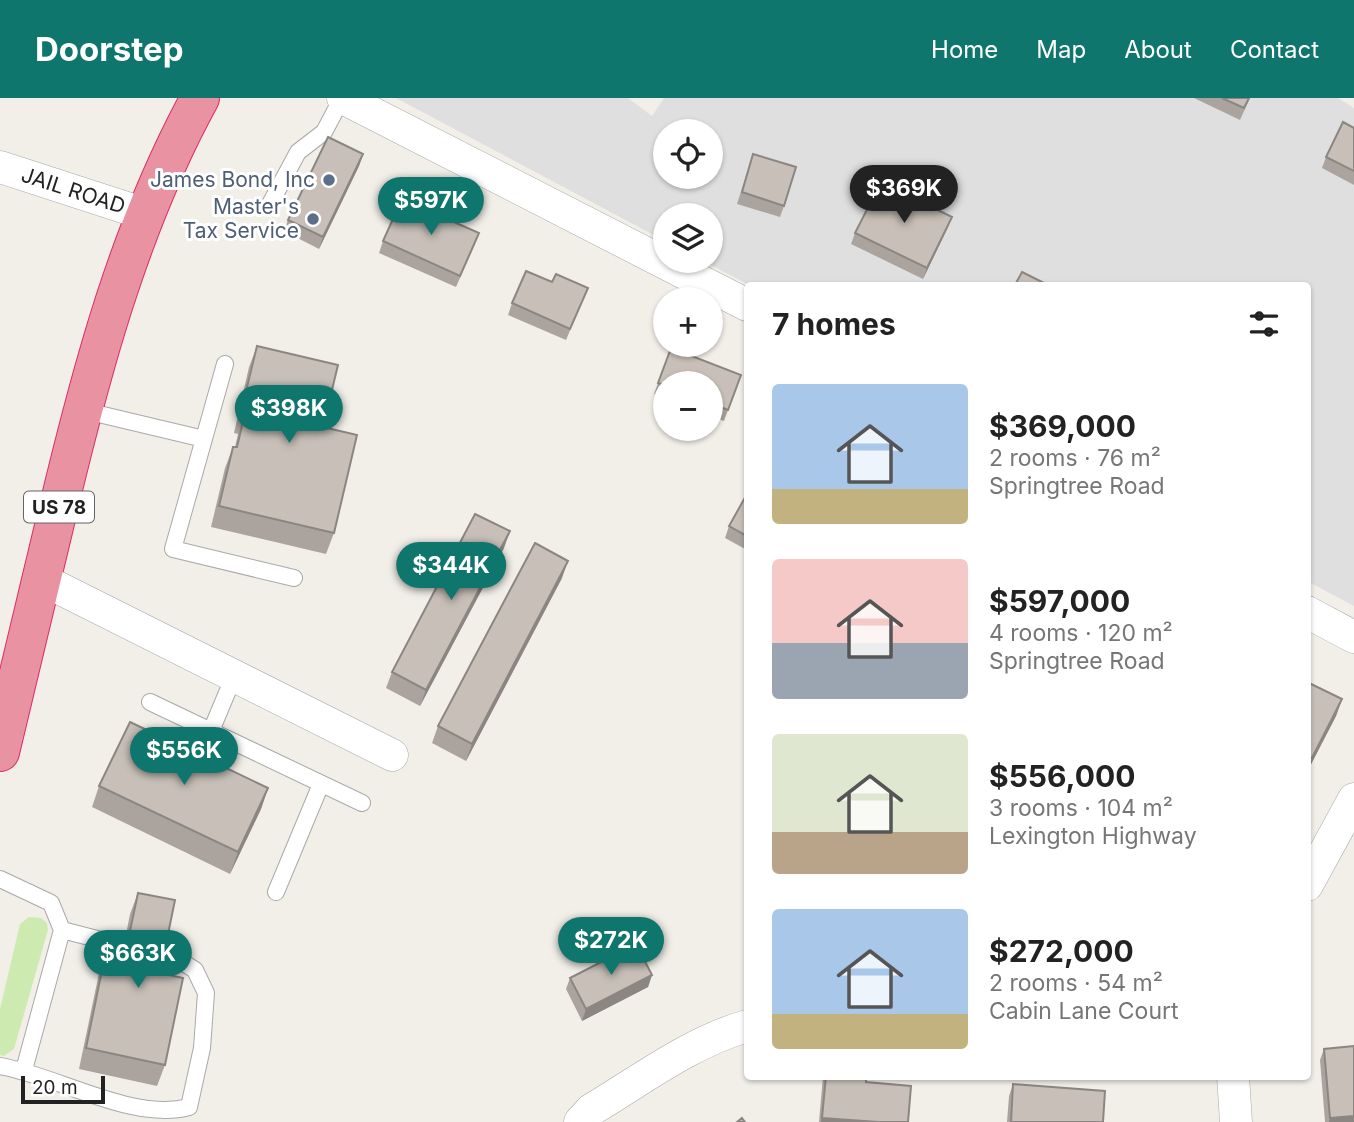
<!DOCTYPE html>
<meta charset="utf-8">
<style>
:root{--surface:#fff;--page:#f6f6f6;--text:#222;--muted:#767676;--accent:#0f766e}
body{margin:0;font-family:Inter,sans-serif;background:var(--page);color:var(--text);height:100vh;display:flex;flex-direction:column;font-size:26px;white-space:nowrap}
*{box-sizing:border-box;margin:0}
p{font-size:23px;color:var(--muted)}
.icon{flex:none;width:38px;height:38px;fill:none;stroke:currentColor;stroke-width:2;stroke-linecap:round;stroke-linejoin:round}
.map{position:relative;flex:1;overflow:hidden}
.drawer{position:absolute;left:744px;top:184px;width:567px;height:798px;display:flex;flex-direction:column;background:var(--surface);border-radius:7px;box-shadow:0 2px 5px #0004}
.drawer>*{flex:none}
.tools{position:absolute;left:653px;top:21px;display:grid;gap:14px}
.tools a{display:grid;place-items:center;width:70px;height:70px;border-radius:50%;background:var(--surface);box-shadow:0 2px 5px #0004;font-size:35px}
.scale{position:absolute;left:21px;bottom:18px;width:84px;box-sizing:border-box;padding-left:7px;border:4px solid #222;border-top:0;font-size:19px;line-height:24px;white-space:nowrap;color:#222;-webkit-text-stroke:5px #fff;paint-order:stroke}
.price{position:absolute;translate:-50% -60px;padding:0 16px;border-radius:24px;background:var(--accent);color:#fff;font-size:23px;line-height:46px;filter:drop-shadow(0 2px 4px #0008)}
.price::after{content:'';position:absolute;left:50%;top:42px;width:21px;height:16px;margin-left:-10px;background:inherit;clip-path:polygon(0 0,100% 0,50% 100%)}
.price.active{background:#222;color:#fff}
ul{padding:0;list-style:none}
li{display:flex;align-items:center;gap:21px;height:175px;padding:0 28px}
li span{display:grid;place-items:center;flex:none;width:196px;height:140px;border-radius:7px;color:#555}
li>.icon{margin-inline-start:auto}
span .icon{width:84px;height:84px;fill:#fffc;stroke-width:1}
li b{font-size:30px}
h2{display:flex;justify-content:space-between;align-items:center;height:84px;padding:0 28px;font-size:30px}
header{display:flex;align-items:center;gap:42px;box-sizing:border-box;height:98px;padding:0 35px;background:var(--accent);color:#fff}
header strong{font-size:33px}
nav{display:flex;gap:38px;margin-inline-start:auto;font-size:24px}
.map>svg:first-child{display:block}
.residential{fill:#e0dfdf;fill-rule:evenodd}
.grass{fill:#cdebb0}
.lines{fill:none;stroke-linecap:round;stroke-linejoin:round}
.lane-casing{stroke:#a9a9a9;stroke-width:18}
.street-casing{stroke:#a9a9a9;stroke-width:33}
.highway-casing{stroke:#dc2a67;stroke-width:40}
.lane{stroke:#fff;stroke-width:16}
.street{stroke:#fff;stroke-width:32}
.highway{stroke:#e892a2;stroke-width:38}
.wall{fill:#aba49e}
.shaded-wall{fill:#8b8681}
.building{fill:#c7bfb8;stroke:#8b8681;stroke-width:2}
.service-dot{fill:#5c6f8a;stroke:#fff;stroke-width:2.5}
.labels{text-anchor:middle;stroke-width:6;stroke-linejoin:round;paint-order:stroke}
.shield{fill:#fff;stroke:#646464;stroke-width:2}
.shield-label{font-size:19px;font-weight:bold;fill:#222}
.service-label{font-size:21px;fill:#4e5e75;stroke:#fff;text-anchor:end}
.street-label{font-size:21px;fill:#222;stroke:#fff}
</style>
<header>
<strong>Doorstep</strong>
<nav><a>Home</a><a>Map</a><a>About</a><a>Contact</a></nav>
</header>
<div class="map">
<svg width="1354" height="1024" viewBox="0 0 1354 1024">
<rect width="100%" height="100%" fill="#f2efe9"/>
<path class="residential" d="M396 0H628L652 18 664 0H1338L1354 10V508L1307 483V187H749L703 163H710V117H665V143ZM665 33H710V79H665Z"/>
<path class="grass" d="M29 819 41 820 47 825 48 832 14 951 4 958 0 957V911L20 826Z"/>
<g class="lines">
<defs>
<path id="lane" d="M270 106 298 54 324 34 342 0
M225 266 173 451 294 480
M82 312 204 341
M150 604 362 705
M211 633 234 578
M0 781 51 805 62 832 24 972
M276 794 321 686
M0 968C58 978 133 1024 189 1009L202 950 206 895 195 872 179 862 62 832"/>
<g id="street">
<path d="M343 0 747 207"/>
<path id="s1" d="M0 69 145 116"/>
<path d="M41 481 392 657"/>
<path d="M1307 514 1354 539"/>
<path d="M1307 787 1354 701"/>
<path d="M1233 978 1236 1024"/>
<path d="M580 1024 591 1012C641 982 691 944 747 928"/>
</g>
<path id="highway" d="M0 654C19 575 38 496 57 416 91 273 129 130 200 0"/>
</defs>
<use href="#lane" class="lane-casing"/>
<use href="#street" class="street-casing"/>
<use href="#highway" class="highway-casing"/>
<use href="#lane" class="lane"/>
<use href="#street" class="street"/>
<use href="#highway" class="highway"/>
</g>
<path class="wall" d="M1194 0H1250L1240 22Z
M1354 30V87L1322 70 1326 59Z
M363 56 359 68 319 151 284 133 288 122Z
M753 56 784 108 780 119 737 106Z
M947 131 923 181 851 146 855 135Z
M383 143 475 146 456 189 379 155Z
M552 184 588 190 566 242 508 217 512 205Z
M257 248 323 329 334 435 326 456 211 429 225 370 233 349H235L238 336 234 335 249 269Z
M671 250 741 277 724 323 710 318V285H665V300L654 296Z
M747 396V452L725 440 729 428Z
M504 450 420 608 386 590 392 574Z
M562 480 466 663 432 645 438 628Z
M1307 584 1342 601 1336 618 1307 674Z
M99 688 268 690 261 711 230 776 92 709Z
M138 795 160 875 165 967 157 988 79 971 99 875 106 853 122 857 130 816Z
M652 877 648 889 582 923 566 891 570 880Z
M1324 951 1354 1024H1325L1320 962Z
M823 978H866V984L908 1024H819Z
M1013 986 1103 1024H1007L1009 998Z"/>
<path class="shaded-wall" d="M363 56 359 68 319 151 323 139Z
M952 119 947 131 923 181 927 170Z
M510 433 504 450 420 608 426 592Z
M568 463 562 480 466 663 472 646Z
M1342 601 1336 618 1307 674 1312 660Z
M268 690 261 711 230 776 238 754Z
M652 877 648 889 582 923 586 911Z
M1354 1018V1024H1329L1330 1020Z
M822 1020 878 1024H821Z"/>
<path class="building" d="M1222 0H1249L1244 10Z
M1343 24 1354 30V73L1326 59Z
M328 39 363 56 323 139 288 122Z
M753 56 796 69 784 108 742 94Z
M881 84 952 119 927 170 855 135Z
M402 101 479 135 460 178 383 143Z
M526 173 552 184 556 176 588 190 570 231 512 205Z
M1022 174 1048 187H1015Z
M257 248 338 267 323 329 357 337 334 435 219 408 233 349H237L245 315 241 314Z
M671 250 741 277 728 312 710 305V285H665V287L658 285Z
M747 396V438L729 428Z
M475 416 510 433 426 592 392 574Z
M535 445 568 463 472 646 438 628Z
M1307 584 1342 601 1312 660 1307 657Z
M130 624 268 690 238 754 99 688Z
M138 795 175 802 160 875 183 880 165 967 86 950 106 853 125 857Z
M636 846 652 877 586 911 570 880Z
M1354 948V1018L1330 1020 1324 951Z
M826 978H866V984L911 988 908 1024H878L822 1020Z
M1013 986 1105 993 1103 1024H1011Z
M742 1020 745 1024H737Z"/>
<g class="service-dot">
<circle cx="329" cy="82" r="7"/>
<circle cx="313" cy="121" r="7"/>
</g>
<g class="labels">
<rect class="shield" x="24" y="393.5" width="70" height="31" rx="5"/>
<g class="shield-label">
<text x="59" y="416">US 78</text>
</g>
<g class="service-label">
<text x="315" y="89">James Bond, Inc</text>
<text x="299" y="116">Master's<tspan x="299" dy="24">Tax Service</tspan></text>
</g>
<g class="street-label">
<text dy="7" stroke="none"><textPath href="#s1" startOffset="77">JAIL ROAD</textPath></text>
</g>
</g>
</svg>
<div class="tools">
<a><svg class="icon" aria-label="locate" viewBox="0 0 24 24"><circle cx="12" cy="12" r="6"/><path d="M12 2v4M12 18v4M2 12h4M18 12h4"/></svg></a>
<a><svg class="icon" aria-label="layers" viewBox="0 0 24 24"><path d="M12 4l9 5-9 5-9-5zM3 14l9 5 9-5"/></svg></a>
<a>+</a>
<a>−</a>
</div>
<div class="scale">20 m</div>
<b class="price active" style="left:904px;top:127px">$369K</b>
<b class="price" style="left:431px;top:139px">$597K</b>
<b class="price" style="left:289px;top:347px">$398K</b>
<b class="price" style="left:451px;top:504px">$344K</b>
<b class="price" style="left:184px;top:689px">$556K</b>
<b class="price" style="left:611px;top:879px">$272K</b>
<b class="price" style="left:138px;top:892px">$663K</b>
<section class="drawer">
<h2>7 homes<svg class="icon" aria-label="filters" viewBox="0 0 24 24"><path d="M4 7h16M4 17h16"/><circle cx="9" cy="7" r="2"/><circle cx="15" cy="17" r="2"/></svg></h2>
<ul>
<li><span style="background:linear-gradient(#a9c7e8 75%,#c2b280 0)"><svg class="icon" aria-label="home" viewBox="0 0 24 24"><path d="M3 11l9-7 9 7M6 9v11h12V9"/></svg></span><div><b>$369,000</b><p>2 rooms · 76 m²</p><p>Springtree Road</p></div></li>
<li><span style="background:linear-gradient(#f6c9c9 60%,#9aa5b1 0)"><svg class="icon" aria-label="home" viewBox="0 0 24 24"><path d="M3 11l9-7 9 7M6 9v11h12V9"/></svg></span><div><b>$597,000</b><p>4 rooms · 120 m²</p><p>Springtree Road</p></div></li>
<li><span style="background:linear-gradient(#dfe7d0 70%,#b9a48a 0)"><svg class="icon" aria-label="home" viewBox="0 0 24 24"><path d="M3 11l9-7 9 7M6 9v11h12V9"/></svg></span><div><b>$556,000</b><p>3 rooms · 104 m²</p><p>Lexington Highway</p></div></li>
<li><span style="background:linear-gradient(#a9c7e8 75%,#c2b280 0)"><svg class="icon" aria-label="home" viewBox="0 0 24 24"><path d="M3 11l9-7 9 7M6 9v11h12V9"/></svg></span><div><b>$272,000</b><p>2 rooms · 54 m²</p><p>Cabin Lane Court</p></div></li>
</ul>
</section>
</div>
